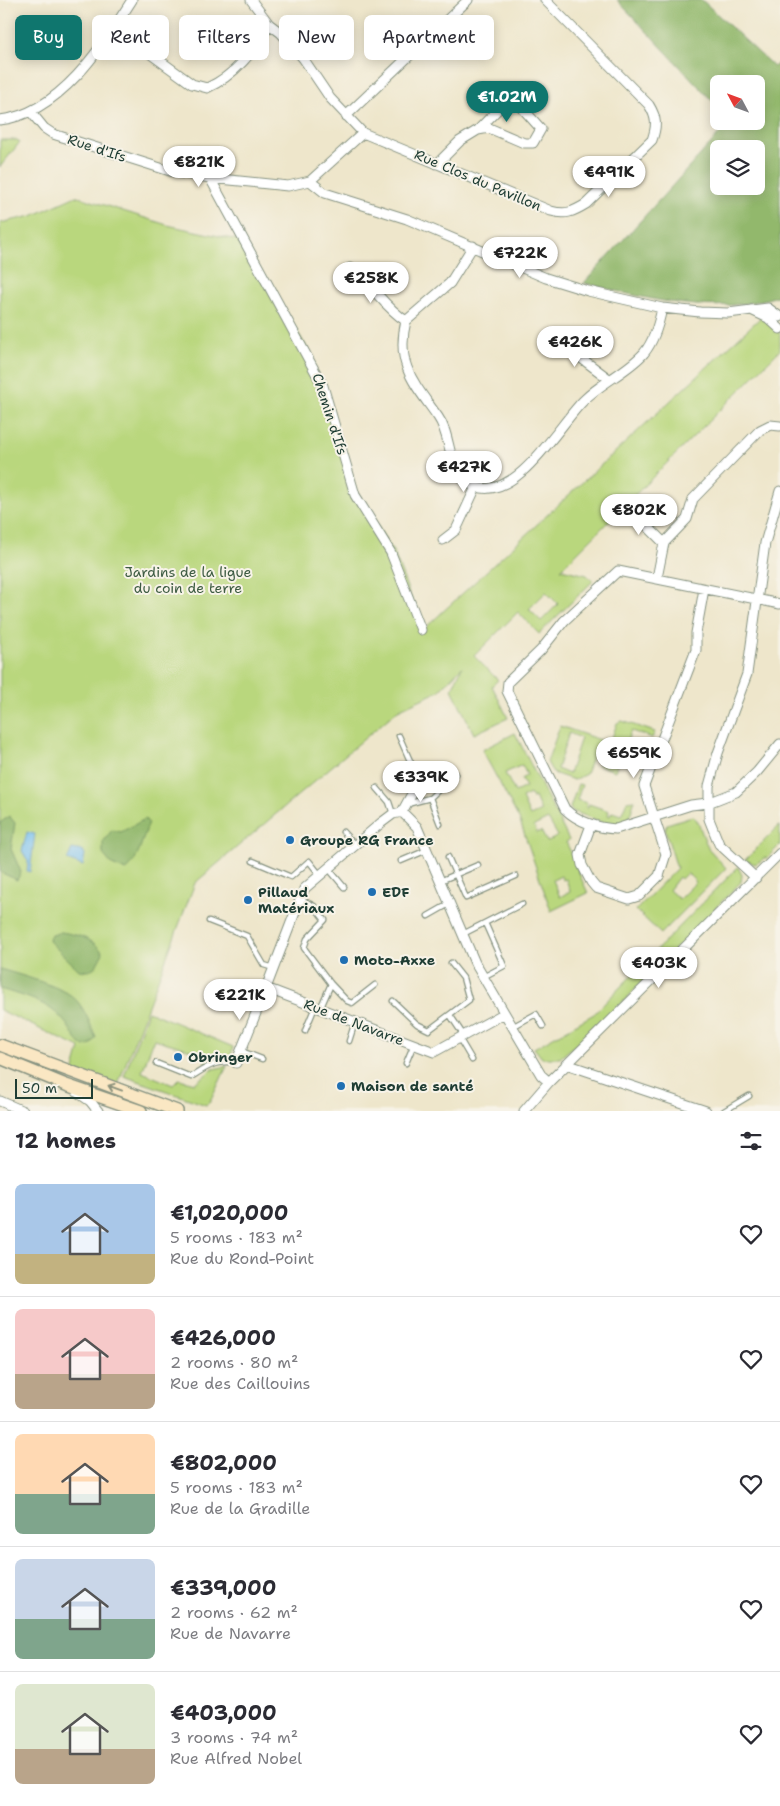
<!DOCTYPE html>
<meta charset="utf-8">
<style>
:root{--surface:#fff;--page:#f2f2f3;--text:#2b2b33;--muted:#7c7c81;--line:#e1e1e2;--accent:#0f766e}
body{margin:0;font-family:"Shantell Sans",sans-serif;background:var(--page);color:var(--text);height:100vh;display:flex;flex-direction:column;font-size:19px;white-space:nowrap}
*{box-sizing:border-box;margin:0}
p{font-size:16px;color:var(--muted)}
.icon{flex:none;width:28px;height:28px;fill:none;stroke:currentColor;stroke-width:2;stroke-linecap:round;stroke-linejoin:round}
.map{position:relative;height:1111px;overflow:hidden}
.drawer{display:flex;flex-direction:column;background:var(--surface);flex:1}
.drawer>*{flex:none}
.banner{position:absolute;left:15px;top:15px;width:500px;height:45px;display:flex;gap:10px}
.needle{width:32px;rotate:311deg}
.fabs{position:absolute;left:710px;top:75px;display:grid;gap:10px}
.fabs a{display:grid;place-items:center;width:55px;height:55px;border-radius:8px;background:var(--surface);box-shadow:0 2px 12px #0003;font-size:25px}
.scale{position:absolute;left:15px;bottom:12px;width:78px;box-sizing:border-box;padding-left:5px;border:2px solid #1f3d34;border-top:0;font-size:14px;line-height:18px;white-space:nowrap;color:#1f3d34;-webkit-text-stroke:4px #f7f3e8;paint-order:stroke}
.price{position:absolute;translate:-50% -42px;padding:0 11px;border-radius:18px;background:#fff;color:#222;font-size:16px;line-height:32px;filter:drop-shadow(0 1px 2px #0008)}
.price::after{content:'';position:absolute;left:50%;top:30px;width:15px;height:11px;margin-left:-8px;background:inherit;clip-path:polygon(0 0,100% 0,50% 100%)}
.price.on{background:var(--accent);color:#fff}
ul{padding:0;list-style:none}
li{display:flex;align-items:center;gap:15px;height:125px;padding:0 15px}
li+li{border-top:1px solid var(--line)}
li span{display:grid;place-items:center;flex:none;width:140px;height:100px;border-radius:8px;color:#555}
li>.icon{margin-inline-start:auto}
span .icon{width:60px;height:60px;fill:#fffc;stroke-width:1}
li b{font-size:21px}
h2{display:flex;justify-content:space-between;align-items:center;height:60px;padding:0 15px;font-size:21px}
.chip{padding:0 18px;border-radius:8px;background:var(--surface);box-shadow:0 2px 12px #0003;font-size:18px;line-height:45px}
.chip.on{background:var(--accent);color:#fff}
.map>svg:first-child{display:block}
.green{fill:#b9d77d;stroke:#6c8a58;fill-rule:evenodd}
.forest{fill:#92b86c;stroke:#587a50;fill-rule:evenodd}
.water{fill:#76bfef;stroke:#4a7e92}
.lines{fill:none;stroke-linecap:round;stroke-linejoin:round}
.service-casing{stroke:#869280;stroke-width:7}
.minor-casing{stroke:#869280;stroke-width:11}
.secondary-casing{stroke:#869280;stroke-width:14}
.service{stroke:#fff;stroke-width:4.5}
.minor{stroke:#fff;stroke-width:9}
.secondary{stroke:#fae7c3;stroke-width:11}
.oneway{stroke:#8c927c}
.poi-dot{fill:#1f6fb2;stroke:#f7f3e8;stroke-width:2}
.labels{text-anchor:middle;stroke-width:4;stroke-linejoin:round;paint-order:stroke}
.street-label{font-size:14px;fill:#1f3d34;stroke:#f7f3e8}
.park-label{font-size:14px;fill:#3e5c43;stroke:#f7f3e8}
.poi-label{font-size:14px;font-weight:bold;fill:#1f3d34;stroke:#f7f3e8;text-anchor:start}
</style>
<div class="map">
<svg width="780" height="1111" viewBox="0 0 780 1111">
<rect width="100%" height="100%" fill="#f7f3e8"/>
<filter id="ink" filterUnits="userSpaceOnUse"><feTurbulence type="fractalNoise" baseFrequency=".02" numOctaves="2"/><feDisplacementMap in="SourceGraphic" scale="10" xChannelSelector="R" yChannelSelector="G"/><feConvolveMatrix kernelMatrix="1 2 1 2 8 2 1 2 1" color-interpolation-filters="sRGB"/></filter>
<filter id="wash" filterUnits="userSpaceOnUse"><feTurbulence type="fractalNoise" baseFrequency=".0096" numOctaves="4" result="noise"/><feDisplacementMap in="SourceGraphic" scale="20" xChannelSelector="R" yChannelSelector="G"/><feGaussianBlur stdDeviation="1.12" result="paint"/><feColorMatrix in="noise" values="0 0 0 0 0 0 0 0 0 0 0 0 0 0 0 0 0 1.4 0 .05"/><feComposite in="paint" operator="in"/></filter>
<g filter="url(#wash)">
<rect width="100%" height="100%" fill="#eee6cb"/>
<path class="green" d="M0 140H17L20 142 0 167Z
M76 196 167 225 242 241 306 346 354 489 394 553 423 630 761 317 780 333V350L561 569 587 575 593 581 539 634 518 612 474 656 498 680 492 686 508 718 474 734 452 689 462 667 439 691 398 710 195 883 115 1092 72 1077 80 1048 0 1010V223L32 216ZM546 592 558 604 541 621 529 609Z
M622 721 655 732 652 738 631 731 615 771 598 765 606 743 610 744 617 723Z
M560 726 603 741 599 750 595 749 586 774 574 780 553 773 547 762ZM569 733 581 738 569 774 557 769Z
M515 733 569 840 566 842C575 859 579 876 588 893L551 911 520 821 482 750ZM522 765 527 775 521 779 526 787 515 792 505 773ZM530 794 532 798 535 797 541 811 530 816 522 798ZM548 819 558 836 547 842 541 831 537 833 534 826ZM561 876 563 880 566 879 570 891 560 897 553 880Z
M578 784 582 785 577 800 587 803 586 808H588L589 804 609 811 608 815 610 816 612 812 621 815 627 801 635 800 628 821 613 826 572 811 570 808Z
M692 816 697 820 708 848 726 868 661 934 636 910 677 868 665 830 667 824ZM687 873 696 882 679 899 669 890 679 877 681 879Z
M780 825V845L768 857 755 864 745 860Z
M738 867 742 875 741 882 612 1013 560 1058H542L534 1048 594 1014Z
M148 1011 233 1047 231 1056 205 1062V1057L191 1053V1050L154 1039 142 1072 173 1085 179 1079 195 1083 213 1069 227 1066 210 1102 206 1105 124 1076Z"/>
<path class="forest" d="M617 0H702L774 67 780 61V295C714 318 649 299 584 283L731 121H756V84H719V108ZM719 149H756V186H719Z
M9 816 15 823 11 849 21 872 17 880 0 872V823Z
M145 819 149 823C142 839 139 859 126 871L112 865 103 854V842L112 830 121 832Z
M61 932C78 935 93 938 103 953L96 966 89 971 79 970 49 941 50 936Z
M0 969C17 974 60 986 73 997 84 1006 91 1026 96 1038L91 1045 85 1047C73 1040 72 1029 63 1020 47 1001 23 996 0 989Z"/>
<path class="water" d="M27 832 35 834 30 872 27 871 28 861 22 851Z
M72 849 83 851 85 854 83 866 67 860Z"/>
</g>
<g filter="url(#ink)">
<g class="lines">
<defs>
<path id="service" d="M399 736 419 781
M377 788 389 802 393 814
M430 798 455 774
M407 804 430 798 440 824
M343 832 355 845
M448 857 466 898 516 876
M253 861 291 877 309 861 320 875
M401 861 427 850
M328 868 344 887
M440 881 478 865
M300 899 314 906 325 920 307 939 304 948 331 984 320 1009
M428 916 449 904
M209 921 247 936 264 965 274 968
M463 934 522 904
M483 977 504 966 485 923
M331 984 347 1001 352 1003 375 985
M393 1001 417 1024 429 1030 469 1000 463 978 451 963
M450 1015 464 1036
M512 1027 536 1014 543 1026
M305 1031 315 1007
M459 1038 472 1060
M349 1041 355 1022
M241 1051 262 1059
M156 1063 191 1077C207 1067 217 1059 236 1063
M406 1063 414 1044
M724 1111 749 1096"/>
<path id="minor" d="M251 0 269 24 281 33 303 58 330 98 363 133 551 211C566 215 573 212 586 204L652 140C657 126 657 118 649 105L545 0
M113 29 119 31 192 84 207 88C234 76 256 50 269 24
M31 112 44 128 53 134 170 171 210 178 288 186 310 181 363 133
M346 116 468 0
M0 120C59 114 103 46 132 0
M437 164 460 141 478 130 489 128 524 143H533L541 129 517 102 504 103 478 130
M210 178 323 386 355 495 391 553 421 630
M310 181 325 193 407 219 546 278 588 291 662 308 700 312 728 313 768 308 780 317
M473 246 450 283 406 321C395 365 415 384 438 417 454 439 445 477 477 487 518 500 560 423 584 400 602 382 627 372 644 353 654 341 659 323 662 308
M350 268C372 284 384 307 406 321
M751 310 768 318 780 329
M548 343 573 352 609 379
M630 509 664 543
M443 540 456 530 476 487
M657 578 664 543 687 519 693 499 760 430 770 425 780 426
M780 604 618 571 564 621 541 650 508 682 507 691 565 809C578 822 598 828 616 829L691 805 708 803 736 792 757 772 780 744
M402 812 419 781
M591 825 580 855 582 865 591 882 596 888 629 899 639 896 659 876 666 854 644 786 696 650V633L704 589
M756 878 719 844 709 819V786L718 753 747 674 765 543 780 491
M503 1014 434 1052 266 988 304 889 381 823 393 814 402 812 417 827 475 963 541 1075 549 1082
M236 1063 266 988
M566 1064 706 1111
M77 1092 90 1101 98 1111
M0 1101 23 1111
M524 1111 549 1082 780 853"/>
<path id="secondary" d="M0 1045 177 1111
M0 1058 66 1085 141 1111"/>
</defs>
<use href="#service" class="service-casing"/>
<use href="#minor" class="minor-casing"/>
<use href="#secondary" class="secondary-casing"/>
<use href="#service" class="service"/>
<use href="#minor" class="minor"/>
<use href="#secondary" class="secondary"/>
</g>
<defs><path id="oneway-shaft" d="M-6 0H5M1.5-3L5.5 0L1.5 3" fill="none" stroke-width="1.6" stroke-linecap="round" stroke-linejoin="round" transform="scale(1.25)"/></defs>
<use class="oneway" href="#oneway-shaft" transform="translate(115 1088) rotate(-160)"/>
</g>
<g class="poi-dot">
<circle cx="290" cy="840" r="5"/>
<circle cx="372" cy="892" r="5"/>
<circle cx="248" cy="900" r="5"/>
<circle cx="344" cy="960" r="5"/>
<circle cx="178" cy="1057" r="5"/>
<circle cx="341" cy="1086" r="5"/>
</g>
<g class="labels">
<g class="street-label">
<text transform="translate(97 148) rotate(18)" y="5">Rue d'Ifs</text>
<text transform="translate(478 180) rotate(23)" y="5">Rue Clos du Pavillon</text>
<text transform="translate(330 414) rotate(72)" y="5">Chemin d'Ifs</text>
<text transform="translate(354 1022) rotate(21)" y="5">Rue de Navarre</text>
</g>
<g class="park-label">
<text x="188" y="577">Jardins de la ligue<tspan x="188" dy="16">du coin de terre</tspan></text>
</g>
<g class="poi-label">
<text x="300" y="845">Groupe RG France</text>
<text x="258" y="897">Pillaud<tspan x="258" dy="16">Matériaux</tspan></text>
<text x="382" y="897">EDF</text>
<text x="354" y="965">Moto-Axxe</text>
<text x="188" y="1062">Obringer</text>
<text x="351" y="1091">Maison de santé</text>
</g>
</g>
</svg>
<div class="fabs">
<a><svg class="needle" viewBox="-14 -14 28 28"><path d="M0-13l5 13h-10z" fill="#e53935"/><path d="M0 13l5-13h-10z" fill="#7c7c81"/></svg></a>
<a><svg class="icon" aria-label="layers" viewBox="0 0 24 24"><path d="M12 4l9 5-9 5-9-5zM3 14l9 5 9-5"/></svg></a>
</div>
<div class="scale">50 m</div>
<b class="price on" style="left:507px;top:123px">€1.02M</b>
<b class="price" style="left:199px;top:188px">€821K</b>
<b class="price" style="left:609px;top:198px">€491K</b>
<b class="price" style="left:520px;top:279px">€722K</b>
<b class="price" style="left:371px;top:304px">€258K</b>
<b class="price" style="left:575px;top:368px">€426K</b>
<b class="price" style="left:464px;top:493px">€427K</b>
<b class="price" style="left:639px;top:536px">€802K</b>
<b class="price" style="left:634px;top:779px">€659K</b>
<b class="price" style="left:421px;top:803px">€339K</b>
<b class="price" style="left:659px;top:989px">€403K</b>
<b class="price" style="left:240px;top:1021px">€221K</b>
<div class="banner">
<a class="chip on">Buy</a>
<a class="chip">Rent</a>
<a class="chip">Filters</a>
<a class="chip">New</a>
<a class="chip">Apartment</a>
</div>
</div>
<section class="drawer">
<h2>12 homes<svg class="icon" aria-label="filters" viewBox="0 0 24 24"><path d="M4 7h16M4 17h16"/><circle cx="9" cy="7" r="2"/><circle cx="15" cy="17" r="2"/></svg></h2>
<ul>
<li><span style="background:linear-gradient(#a9c7e8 70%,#c2b280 0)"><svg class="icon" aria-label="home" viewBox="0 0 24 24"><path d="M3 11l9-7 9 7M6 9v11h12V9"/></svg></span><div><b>€1,020,000</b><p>5 rooms · 183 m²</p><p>Rue du Rond-Point</p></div><svg class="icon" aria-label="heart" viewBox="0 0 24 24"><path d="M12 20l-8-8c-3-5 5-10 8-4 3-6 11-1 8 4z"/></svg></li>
<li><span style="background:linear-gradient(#f6c9c9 65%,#b9a48a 0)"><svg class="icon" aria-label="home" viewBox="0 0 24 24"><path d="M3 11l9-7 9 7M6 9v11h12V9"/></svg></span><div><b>€426,000</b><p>2 rooms · 80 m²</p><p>Rue des Caillouins</p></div><svg class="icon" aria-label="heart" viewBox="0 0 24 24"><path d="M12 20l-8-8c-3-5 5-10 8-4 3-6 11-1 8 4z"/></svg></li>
<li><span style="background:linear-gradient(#ffd9b3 60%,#7fa58c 0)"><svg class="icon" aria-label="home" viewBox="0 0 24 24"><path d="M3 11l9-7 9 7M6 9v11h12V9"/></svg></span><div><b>€802,000</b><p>5 rooms · 183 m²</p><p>Rue de la Gradille</p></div><svg class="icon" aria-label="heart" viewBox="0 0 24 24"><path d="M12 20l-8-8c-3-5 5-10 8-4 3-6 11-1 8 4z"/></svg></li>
<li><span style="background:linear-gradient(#c9d6e8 60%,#7fa58c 0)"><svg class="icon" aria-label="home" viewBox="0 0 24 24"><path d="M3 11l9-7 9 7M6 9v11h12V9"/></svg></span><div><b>€339,000</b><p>2 rooms · 62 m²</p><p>Rue de Navarre</p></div><svg class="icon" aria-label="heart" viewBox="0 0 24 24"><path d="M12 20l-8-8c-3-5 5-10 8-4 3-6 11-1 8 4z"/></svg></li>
<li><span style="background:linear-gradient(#dfe7d0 65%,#b9a48a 0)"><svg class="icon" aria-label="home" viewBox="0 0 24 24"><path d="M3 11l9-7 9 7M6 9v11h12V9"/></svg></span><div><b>€403,000</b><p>3 rooms · 74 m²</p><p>Rue Alfred Nobel</p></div><svg class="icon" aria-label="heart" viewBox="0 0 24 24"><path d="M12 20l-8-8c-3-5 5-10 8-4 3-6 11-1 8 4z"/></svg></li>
</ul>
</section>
